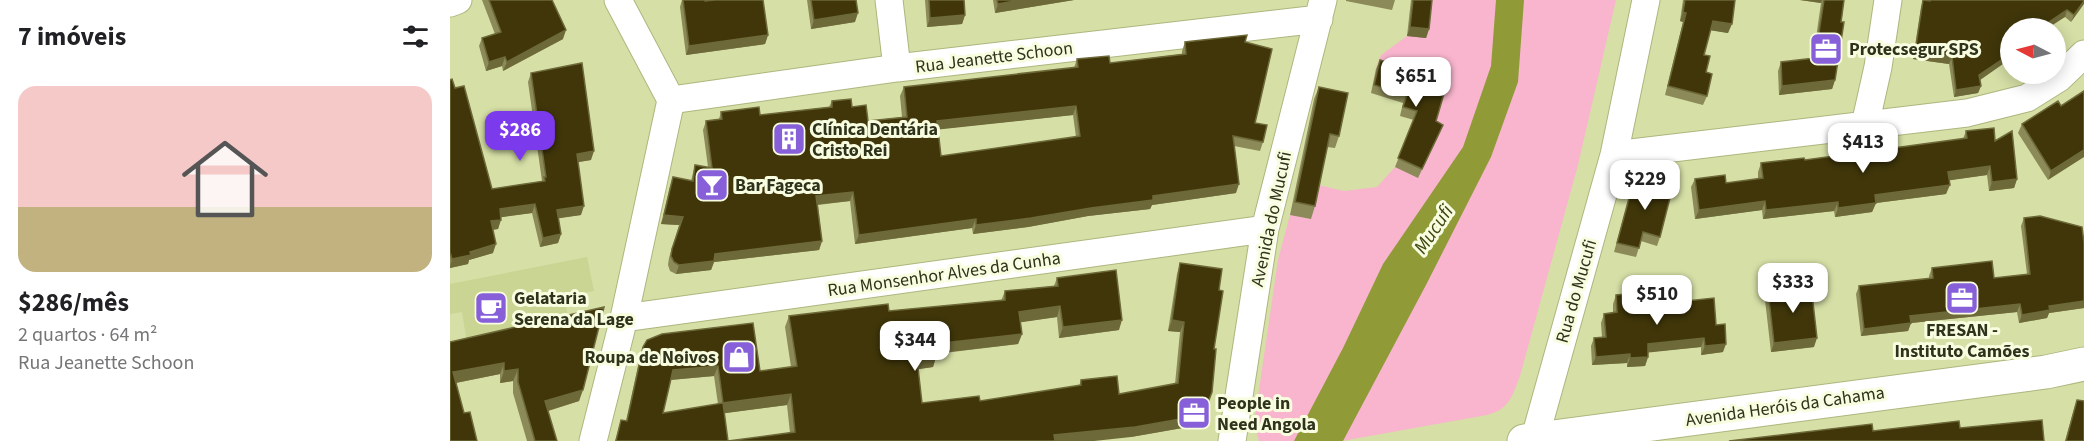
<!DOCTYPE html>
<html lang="pt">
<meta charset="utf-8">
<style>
:root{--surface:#fff;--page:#f6f6f6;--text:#202124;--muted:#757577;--line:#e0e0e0;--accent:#7c3aed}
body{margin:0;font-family:"Source Sans 3",sans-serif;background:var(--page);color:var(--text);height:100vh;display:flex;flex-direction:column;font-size:22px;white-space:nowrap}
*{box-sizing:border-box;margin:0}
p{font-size:20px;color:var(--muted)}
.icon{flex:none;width:33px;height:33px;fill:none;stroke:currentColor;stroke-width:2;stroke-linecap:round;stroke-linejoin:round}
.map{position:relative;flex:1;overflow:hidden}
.drawer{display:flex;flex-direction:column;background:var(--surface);width:450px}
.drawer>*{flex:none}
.needle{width:39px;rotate:276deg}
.buttons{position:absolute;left:1550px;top:18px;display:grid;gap:12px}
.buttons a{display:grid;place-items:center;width:66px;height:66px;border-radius:50%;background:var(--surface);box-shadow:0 3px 15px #0003;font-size:30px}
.price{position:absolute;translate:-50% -51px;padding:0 14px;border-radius:12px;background:#fff;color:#222;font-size:20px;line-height:39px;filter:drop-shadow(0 2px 3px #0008)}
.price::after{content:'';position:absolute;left:50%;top:36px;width:18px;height:14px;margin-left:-9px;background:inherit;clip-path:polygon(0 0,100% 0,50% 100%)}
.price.on{background:var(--accent);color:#fff}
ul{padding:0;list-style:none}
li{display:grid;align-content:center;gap:12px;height:318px;padding:0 18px}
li+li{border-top:2px solid var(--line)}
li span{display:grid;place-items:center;height:186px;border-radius:18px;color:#555}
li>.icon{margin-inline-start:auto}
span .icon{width:108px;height:108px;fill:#fffc;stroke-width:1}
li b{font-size:26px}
h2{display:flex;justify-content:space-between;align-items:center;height:72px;padding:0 18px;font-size:26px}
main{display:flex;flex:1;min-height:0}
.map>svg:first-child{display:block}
.built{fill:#cad493}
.green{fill:#f8b5cd}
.water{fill:#909b38}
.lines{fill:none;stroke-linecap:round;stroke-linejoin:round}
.minor-casing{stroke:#aeb67e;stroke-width:29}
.tertiary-casing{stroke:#aeb67e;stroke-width:35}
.minor{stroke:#fff;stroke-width:27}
.tertiary{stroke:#fff;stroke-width:33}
.wall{fill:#8b8a58;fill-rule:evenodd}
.shaded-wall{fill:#6d6939}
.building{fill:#40360a;stroke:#6d6939;stroke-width:1.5;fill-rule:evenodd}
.labels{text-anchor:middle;stroke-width:6;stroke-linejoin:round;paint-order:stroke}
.poi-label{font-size:18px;font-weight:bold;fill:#30331c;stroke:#f8fde0;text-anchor:start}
.street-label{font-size:18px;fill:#30331c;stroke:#f8fde0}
.water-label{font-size:20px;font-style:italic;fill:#424713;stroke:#f8fde0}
</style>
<main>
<section class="drawer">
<h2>7 imóveis<svg class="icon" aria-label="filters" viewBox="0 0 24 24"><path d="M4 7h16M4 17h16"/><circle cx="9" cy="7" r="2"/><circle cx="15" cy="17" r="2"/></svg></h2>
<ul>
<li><span style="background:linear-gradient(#f6c9c9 65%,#c2b280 0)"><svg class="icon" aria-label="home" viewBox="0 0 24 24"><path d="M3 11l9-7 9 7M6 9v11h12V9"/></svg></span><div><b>$286/mês</b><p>2 quartos · 64 m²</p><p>Rua Jeanette Schoon</p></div></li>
</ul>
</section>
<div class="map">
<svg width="1634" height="441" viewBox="0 0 1634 441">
<rect width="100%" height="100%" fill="#d6dfa6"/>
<path class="built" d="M137 257 144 291 114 297 120 325 18 349 12 312 0 314V284Z"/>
<path class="green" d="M961 0H1166L1128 165 1070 376C1062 396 1060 409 1037 415L892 441H809L804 424 828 260 840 215 868 185 894 191 927 187 945 167 964 120 994 89 926 69 931 55 957 36 980 3Z"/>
<path class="water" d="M1046 0H1074L1068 82 1041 157 976 285 893 441H844L893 348 933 264 1013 147 1041 66Z"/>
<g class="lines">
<defs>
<path id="minor" d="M439 0 447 68
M0 3 8 0
M221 100 447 68 869 19
M1415 125 1428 67 1438 0
M1164 155 1517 113 1577 98 1609 78 1634 54
M174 318 815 229
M143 441 174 318 221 100 168 0
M782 441 815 229 873 0
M1084 441 1164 155 1196 0"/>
<path id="tertiary" d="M1074 441 1596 372 1634 364"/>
</defs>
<use href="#minor" class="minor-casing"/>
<use href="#tertiary" class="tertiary-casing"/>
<use href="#minor" class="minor"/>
<use href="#tertiary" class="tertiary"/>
</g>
<path class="wall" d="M32 0H102L113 39 53 71 52 66 36 71 29 46 32 38 45 34Z
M232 0H255V1L318 35 315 44 236 55 230 7Z
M357 0H406L405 22 361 29Z
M475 0H514L515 15 512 24 477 27Z
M543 0H624L545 13Z
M896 0H945L942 10 896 1Z
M961 0H982L979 29 976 38 957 36Z
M1233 0H1285L1278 33 1260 30 1254 55 1257 96 1253 105 1215 95 1233 22 1230 21Z
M1350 0H1394L1385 80 1382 89 1329 95 1328 71 1331 62 1363 59 1371 3Z
M1473 0 1478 1V0H1634L1621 22 1615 17 1560 28V59L1530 80 1531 86 1528 93 1504 97 1499 64 1463 59 1471 7Z
M735 42H795L805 123 813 142 810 151 784 146 786 193 702 205 700 209 638 216 578 227 523 234 522 228 405 244 400 201 368 205 372 241 369 250 264 262 261 270 226 274 220 271 218 265 219 258 229 225 211 224 220 186 223 177 241 181 245 165 258 167 253 130 256 121 269 119 271 112 310 115 379 107 382 101 402 107 418 121 452 117 450 96 454 87 624 68 627 59 660 63 732 54V51ZM623 115 626 137 491 156 488 129Z
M930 60 986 121 993 125 968 178 945 167 964 120 950 116 953 103 921 93 926 69Z
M81 73 141 160 128 162 131 215 108 218 111 234 108 243 90 247 82 213 51 217 48 229 43 230V253L19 260 18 264 0 268V80L42 189 92 181 78 82Z
M869 87 889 136 885 148 877 147 865 206 861 219 840 215 864 99Z
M1634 91 1598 180 1568 133 1572 124 1611 106Z
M1516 131 1545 141 1567 179 1564 188 1539 191 1537 175 1499 180 1496 194 1426 203 1422 212 1385 217 1384 211 1313 219 1312 210 1245 219 1241 187 1245 179 1276 183 1308 179V172L1311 163 1355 160 1513 139Z
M1185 176 1210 237 1207 246 1191 241 1186 257 1164 252Z
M1574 218 1634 243V308L1599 313 1597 318 1569 323 1567 312 1461 323 1458 331 1411 336 1406 294 1409 286 1479 279V276L1482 268 1544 278 1577 274 1571 226Z
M730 263 753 416 747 423 738 427 681 437 340 433 337 405 274 413 278 441H165L171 420 176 421 190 357 193 347 310 371 341 367 335 327 339 316 439 311 551 301 555 291 604 286 607 278 669 330 609 338 607 317 570 322 572 334 568 344 486 354V357L483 367 468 369 472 403 530 401 629 386 631 380 669 394 725 384 730 332 718 331 727 274ZM264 376 268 404 213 413 221 380Z
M1318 291 1364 347 1321 352 1315 300Z
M1166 295 1190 306 1266 325 1273 352 1251 355V347L1198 352V357L1195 366 1177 367V363L1142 365 1141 346 1144 338 1152 337 1151 323 1154 314 1163 313V304Z
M154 307 129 401 98 411 107 441H77L63 393V381L50 383V374L6 383 0 441V342Z
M1627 400 1634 441H1615L1624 409Z"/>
<path class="shaded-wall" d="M570 0H624L545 13 548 4Z
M1350 0H1372L1371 3Z
M1634 1V4L1621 22 1624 15Z
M1617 10 1615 17 1598 28H1590Z
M1233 12 1236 13 1233 22 1230 21Z
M408 13 405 22 361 29 364 20Z
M515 15 512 24 477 27 480 18Z
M1263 21 1282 24 1278 33 1259 30Z
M960 27 979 29 976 38 957 36Z
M116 30 113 39 53 71 57 62Z
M318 35 315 44 236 55 239 46Z
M1465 52 1502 57 1499 64 1463 59Z
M1560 54V59L1527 82 1529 75Z
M55 57 52 66 36 71 39 62Z
M1385 80 1382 89 1329 95 1332 86Z
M1531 86 1528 93 1504 97 1506 90Z
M626 106 623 115 484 130 487 121Z
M1634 150V157L1598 180 1601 171Z
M144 151 141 160 123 163 127 154Z
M1540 166 1537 175 1495 181 1498 172Z
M1567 179 1564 188 1539 191 1542 182Z
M789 184 786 193 702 205 700 209 638 216 578 227 523 234 526 225 703 196Z
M1500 185 1496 194 1426 203 1422 212 1385 217 1388 208 1425 195Z
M403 192 400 201 363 205 366 196Z
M1315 201 1312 210 1245 219 1249 210Z
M1388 202 1384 211 1313 219 1316 210Z
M85 204 82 213 46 218 50 209Z
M134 206 131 215 104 219 107 210Z
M214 215 233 217 229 225 211 224Z
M526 219 522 228 405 244 409 235Z
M51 220 48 229 37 230 41 221Z
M111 234 108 243 90 247 93 238Z
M372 241 369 250 264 262 261 270 226 274 229 265 265 254Z
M46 244 43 253 19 260 18 264 0 268 2 259Z
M1634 301V308L1599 313 1597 318 1569 323 1572 315 1599 306Z
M1570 304 1567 312 1461 323 1458 331 1411 336 1414 329 1460 316Z
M610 306 607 317 566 323 569 312Z
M672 320 669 330 609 338 613 327Z
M722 320 734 322 730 332 718 331Z
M572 334 568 344 481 354 485 344Z
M1254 338 1251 347 1194 353 1198 344Z
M1367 338 1364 347 1321 352 1324 343Z
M1276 344 1273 352 1251 355 1255 346Z
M1180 354 1177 363 1142 365 1146 357Z
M486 357 483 367 463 370 467 359Z
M1198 357 1195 366 1177 367 1180 358Z
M54 363 50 374 0 384 3 372Z
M268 366 264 376 219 380 223 370Z
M68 369 63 381 50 383 54 371Z
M133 390 129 401 91 413 95 401Z
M762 392 753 416 747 423 738 427 681 437 644 441H602L604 435Z
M341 394 337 405 269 414 273 403Z"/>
<path class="building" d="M39 0H102L116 30 57 62 55 57 39 62 32 38 51 32Z
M233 0H255V1L265 0H313L318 35 239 46Z
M361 0H406L408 13 364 20Z
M479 0H514L515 15 480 18Z
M547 0H570L548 4Z
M963 0H982L979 29 960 27Z
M1235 0H1285L1282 24 1263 21 1254 55 1260 56 1256 72 1262 74 1257 96 1218 86 1236 13 1233 12Z
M1374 0H1394L1391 22H1394L1385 80 1332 86 1331 62 1365 58Z
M1473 0 1480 1V0H1634V1L1624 15 1617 10 1590 28H1560V54L1529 75 1531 86 1506 90 1502 57 1465 52Z
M797 35 795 42 822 49 805 123 817 125 813 142 783 136 789 184 703 196V200L641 208 581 218 526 225V219L409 235 403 192 366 196 372 241 265 254 264 261 229 265 224 262 221 256 222 249 233 217 214 215 223 177 243 181 245 165 262 168 256 121 272 119 271 112 309 107 310 115 382 107V101L401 99 402 107 416 105 418 121 457 117 454 87 628 67 627 59 659 56 660 63 736 54 735 42ZM626 106 630 136 491 156 487 121Z
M930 60 998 80 986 121 993 125 972 169 948 158 967 111 953 107 957 94 924 85Z
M132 63 144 151 127 154 134 206 107 210 111 234 93 238 85 204 50 209 51 220 41 221 46 244 20 252 21 255 2 259 0 252V80L2 79 5 88 14 86 42 189 95 181 94 177H96L81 73Z
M869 87 898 93 889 136 880 134 865 206 845 202Z
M1634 91V150L1601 171 1572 124 1608 101 1611 106Z
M1544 128 1545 141 1562 131 1567 179 1542 182 1540 166 1498 172 1500 185 1425 195 1426 203 1388 208V202L1316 210 1315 201 1249 210 1245 179 1275 175 1276 183 1313 178 1311 163 1354 158 1355 160 1517 138 1516 131Z
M1185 176 1223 186 1210 237 1193 232 1189 248 1167 243Z
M1590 216 1632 227 1634 243V301L1599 306 1600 310 1572 315 1570 304 1460 316 1461 323 1414 329 1409 286 1483 278 1482 268 1542 261 1544 278 1580 274 1574 218Z
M730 263 772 269 769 290 773 291 764 349H766L762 392 757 405 751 412 742 417 685 427 604 435 605 441H278L345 432 341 394 273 403 278 441H166L171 420 177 421 193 347 197 340 212 334 303 323 310 371 347 366 339 316 438 304 439 311 555 300V291L608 286 607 278 666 270 672 320 613 327 610 306 569 312 572 334 485 344 486 357 467 359 472 403 529 396 530 401 631 385V380L667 376 669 394 728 383 734 322 722 320ZM268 366 273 403 213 413 223 370Z
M1361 285 1367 338 1324 343 1318 291Z
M1189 293 1190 306 1264 298 1266 325 1275 324 1276 344 1255 346 1254 338 1198 344V357L1180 358V354L1146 357 1144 338 1156 337 1154 314 1167 312 1166 295Z
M154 307 133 390 95 401 107 441H85L68 382V369L54 371V363L3 372 14 413 20 412 27 441H0V342Z
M1627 400 1634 401V441H1616Z
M1592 420 1594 441H1279L1422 424 1423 431 1509 421 1510 428Z"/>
<defs>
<symbol id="office-square" viewBox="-11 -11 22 22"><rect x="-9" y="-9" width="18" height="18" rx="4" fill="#865fd9" stroke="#f8fde0"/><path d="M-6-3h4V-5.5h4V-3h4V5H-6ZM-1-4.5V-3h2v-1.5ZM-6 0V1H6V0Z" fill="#fff"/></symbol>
<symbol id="building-square" viewBox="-11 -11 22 22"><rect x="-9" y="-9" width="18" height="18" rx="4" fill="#865fd9" stroke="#f8fde0"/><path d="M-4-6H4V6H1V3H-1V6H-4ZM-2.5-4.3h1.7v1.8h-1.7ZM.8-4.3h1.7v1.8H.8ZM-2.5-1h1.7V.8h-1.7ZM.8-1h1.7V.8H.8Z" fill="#fff"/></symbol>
<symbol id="bar-square" viewBox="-11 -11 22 22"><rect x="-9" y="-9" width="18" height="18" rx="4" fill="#865fd9" stroke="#f8fde0"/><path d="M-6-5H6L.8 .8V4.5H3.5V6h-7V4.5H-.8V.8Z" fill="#fff"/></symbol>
<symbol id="cafe-square" viewBox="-11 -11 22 22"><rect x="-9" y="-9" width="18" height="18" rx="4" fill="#865fd9" stroke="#f8fde0"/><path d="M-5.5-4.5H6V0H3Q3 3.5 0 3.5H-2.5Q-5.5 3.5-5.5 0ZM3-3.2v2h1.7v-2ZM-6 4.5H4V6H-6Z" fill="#fff"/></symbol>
<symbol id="shop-square" viewBox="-11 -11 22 22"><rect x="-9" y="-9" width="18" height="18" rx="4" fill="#865fd9" stroke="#f8fde0"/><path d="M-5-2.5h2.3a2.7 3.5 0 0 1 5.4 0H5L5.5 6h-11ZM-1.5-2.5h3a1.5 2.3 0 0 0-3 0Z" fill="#fff"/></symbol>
</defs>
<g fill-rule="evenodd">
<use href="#office-square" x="1357" y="30" width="38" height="38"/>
<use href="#building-square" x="320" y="120" width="38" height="38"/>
<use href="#bar-square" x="243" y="166" width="38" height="38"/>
<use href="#office-square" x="1493" y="279" width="38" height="38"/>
<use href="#cafe-square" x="22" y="289" width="38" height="38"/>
<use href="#shop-square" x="270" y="338" width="38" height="38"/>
<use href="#office-square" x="725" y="394" width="38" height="38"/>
</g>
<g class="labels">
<g class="poi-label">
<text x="1399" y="55">Protecsegur SPS</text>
<text x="362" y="135">Clínica Dentária<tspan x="362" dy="21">Cristo Rei</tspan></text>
<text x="285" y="191">Bar Fageca</text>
<text x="64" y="304">Gelataria<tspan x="64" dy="21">Serena da Lage</tspan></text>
<text x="1512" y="336" text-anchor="middle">FRESAN -<tspan x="1512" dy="21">Instituto Camões</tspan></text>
<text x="266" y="363" text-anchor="end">Roupa de Noivos</text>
<text x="767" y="409">People in<tspan x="767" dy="21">Need Angola</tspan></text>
</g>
<g class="street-label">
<text transform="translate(544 57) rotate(-7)" y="6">Rua Jeanette Schoon</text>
<text transform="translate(821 219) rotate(-78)" y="6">Avenida do Mucufi</text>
<text transform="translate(494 274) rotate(-8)" y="6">Rua Monsenhor Alves da Cunha</text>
<text transform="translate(1126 291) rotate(-74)" y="6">Rua do Mucufi</text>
<text transform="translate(1335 406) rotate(-8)" y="6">Avenida Heróis da Cahama</text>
</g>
<g class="water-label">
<text transform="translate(983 229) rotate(-56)" y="7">Mucufi</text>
</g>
</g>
</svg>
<div class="buttons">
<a><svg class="needle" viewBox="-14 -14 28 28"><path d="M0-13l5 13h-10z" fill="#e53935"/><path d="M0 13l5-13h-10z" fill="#757577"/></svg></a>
</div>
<b class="price" style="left:966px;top:108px">$651</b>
<b class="price on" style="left:70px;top:162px">$286</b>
<b class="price" style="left:1413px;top:174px">$413</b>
<b class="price" style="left:1195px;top:211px">$229</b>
<b class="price" style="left:1343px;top:314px">$333</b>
<b class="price" style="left:1207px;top:326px">$510</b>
<b class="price" style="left:465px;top:372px">$344</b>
</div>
</main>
